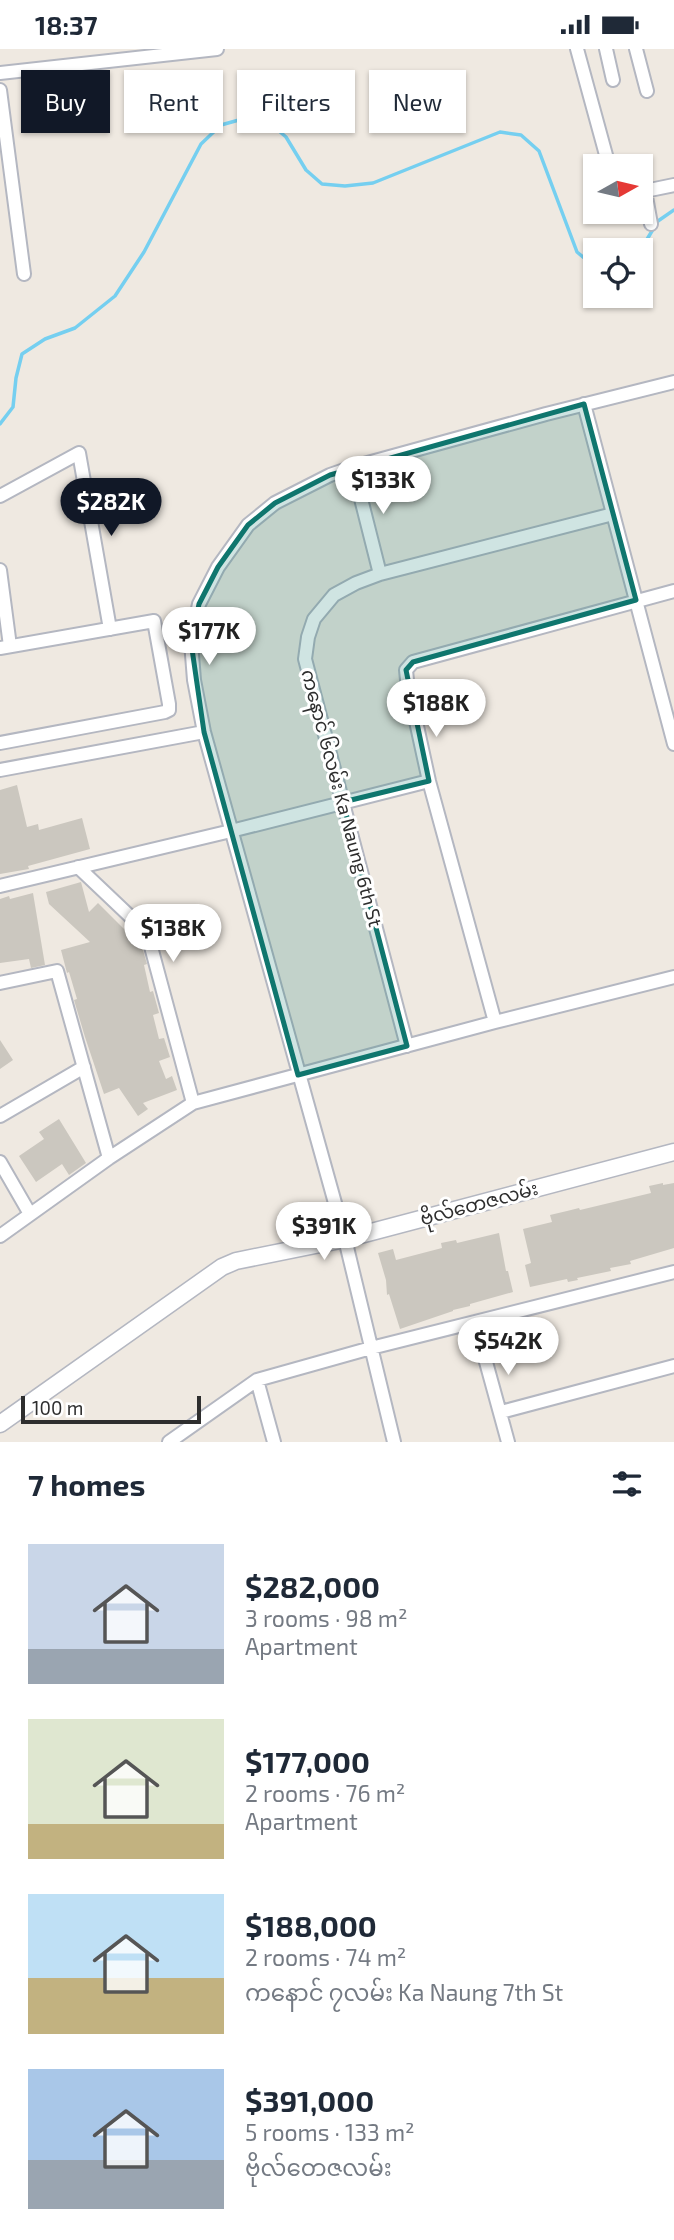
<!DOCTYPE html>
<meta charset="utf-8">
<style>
:root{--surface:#fff;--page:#f6f6f7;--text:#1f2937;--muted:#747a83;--accent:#111827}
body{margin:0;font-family:"Exo 2","Noto Sans Myanmar",sans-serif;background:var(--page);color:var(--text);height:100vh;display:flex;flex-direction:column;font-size:26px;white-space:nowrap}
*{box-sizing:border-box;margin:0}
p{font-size:23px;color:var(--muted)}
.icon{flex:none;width:38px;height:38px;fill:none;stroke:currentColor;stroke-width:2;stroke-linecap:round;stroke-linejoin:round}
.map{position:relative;height:1393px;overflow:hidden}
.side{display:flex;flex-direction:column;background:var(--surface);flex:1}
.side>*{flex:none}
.guide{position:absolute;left:21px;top:21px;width:634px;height:63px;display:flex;gap:14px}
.needle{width:46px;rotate:82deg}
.tools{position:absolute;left:583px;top:105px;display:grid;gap:14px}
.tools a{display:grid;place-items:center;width:70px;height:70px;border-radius:0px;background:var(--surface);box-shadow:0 2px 5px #0004;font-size:35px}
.scale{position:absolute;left:21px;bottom:18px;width:180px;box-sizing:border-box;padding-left:7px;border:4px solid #2e2e2e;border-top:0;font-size:19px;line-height:24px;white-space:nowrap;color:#2e2e2e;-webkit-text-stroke:5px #fff;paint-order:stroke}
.price{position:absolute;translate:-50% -60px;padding:0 16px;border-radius:24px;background:#fff;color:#222;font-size:23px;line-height:46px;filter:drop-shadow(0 2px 4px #0008)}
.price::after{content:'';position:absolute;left:50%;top:42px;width:21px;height:16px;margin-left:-10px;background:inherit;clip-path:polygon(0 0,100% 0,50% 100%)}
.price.active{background:var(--accent);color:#fff}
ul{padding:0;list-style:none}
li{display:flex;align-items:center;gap:21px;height:175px;padding:0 28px}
li span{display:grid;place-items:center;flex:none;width:196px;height:140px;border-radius:0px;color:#555}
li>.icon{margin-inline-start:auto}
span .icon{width:84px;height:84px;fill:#fffc;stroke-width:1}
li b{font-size:30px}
h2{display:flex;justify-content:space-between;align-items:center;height:84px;padding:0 28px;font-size:30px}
.chip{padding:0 24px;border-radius:0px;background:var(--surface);box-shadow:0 2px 5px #0004;font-size:24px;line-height:63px}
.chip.active{background:var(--accent);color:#fff}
.status{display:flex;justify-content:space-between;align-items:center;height:49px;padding:0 35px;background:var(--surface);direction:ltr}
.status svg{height:19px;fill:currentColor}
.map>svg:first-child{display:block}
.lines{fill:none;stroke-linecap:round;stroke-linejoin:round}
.stream{stroke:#75cff0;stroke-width:3.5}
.building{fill:#cbc7bf}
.street-casing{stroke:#b4b7c1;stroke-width:16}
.secondary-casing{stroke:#b4b7c1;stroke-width:19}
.street{stroke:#fff;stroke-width:12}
.secondary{stroke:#fff;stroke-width:16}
.marked{fill:#0f766e;fill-opacity:0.2;stroke:#0f766e;stroke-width:5;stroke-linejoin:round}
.labels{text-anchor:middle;stroke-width:6;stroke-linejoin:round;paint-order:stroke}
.street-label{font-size:19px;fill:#2e2e2e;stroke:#fff}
</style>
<div class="status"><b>18:37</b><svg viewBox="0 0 49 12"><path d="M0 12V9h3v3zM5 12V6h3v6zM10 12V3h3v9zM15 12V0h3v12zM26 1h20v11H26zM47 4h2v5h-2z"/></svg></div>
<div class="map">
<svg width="674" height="1393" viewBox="0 0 674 1393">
<rect width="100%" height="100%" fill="#efe9e1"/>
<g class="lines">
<path class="stream" d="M640 202 658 172 674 161
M0 375 13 358 16 329 22 305 45 290 75 279 115 247 144 203 201 95 221 76 246 69 265 70 286 88 306 121 322 135 345 137 373 134 500 83 521 86 539 102 577 203 595 218"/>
</g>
<path class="building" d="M17 736 27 778 38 775 39 781 82 769 90 800 28 817 29 820 0 825V741Z
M81 833 89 863 98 854 142 898 147 915 144 916 150 943 153 942 159 964 153 966 159 990 164 989 170 1008 159 1012 166 1030 172 1027 177 1041 143 1054 148 1060 138 1067 119 1039 104 1045 85 988 74 951 77 950 69 923 67 924 61 901 90 893 49 855 46 843Z
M33 844 45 916 31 919 29 910 0 914V850L9 847 10 850Z
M0 991 13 1011 0 1020Z
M59 1070 86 1114 69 1126 62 1115 36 1133 19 1107 44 1090 39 1083Z
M663 1134V1136L674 1134V1199L630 1212 631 1215 610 1219 611 1222 577 1229 578 1231 568 1233 567 1230 530 1238 525 1216 531 1214 523 1180 552 1173 550 1166 567 1162 579 1159 580 1161 651 1144 649 1137Z
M499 1184 506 1222H508L513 1243 470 1255V1257L453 1261V1262L400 1280 389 1245 387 1246 386 1231 378 1204 393 1200 396 1211 442 1199 441 1194 456 1191 457 1194Z"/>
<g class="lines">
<defs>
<path id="street" d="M577 0 609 117
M606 0 613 31
M636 0 647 42
M0 24 217 0
M0 41 24 225
M651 175 645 142 674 136
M584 355 674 695
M353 418 380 525
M0 447 79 404 110 580
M0 521 10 597
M0 599 154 572 169 655V661L165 663 0 694
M0 721 204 683
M78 818 137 874 150 894 193 1054
M0 837 231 782 429 732
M0 934 57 922 109 1109
M495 973 429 732 407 631 406 621 413 613 674 542
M407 997 305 610 308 588 314 570 334 546 356 534 380 525 613 465
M0 1067 84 1018
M0 1113 30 1165
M0 1187 109 1109 193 1054 495 973 674 928
M475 1273 508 1393
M257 1331 274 1393
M501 1363 674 1317
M169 1393 257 1331 371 1299 674 1223
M394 1393 345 1190 204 683 194 631 191 593 199 555 218 518 248 476 275 454 330 426 353 418 546 365 674 333"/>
<path id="secondary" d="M0 1375 222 1218 236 1212 345 1190 674 1103"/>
</defs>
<use href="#street" class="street-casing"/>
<use href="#secondary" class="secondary-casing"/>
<use href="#street" class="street"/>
<use href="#secondary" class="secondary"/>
</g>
<path class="marked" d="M584 355 636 551 413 613 406 621 429 732 343 753 407 997 298 1026 204 683 191 593 199 555 218 518 248 476 275 454 330 426Z"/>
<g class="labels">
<g class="street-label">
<text transform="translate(342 749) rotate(75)" y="7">ကနောင် ၆လမ်း Ka Naung 6th St</text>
<text transform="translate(479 1154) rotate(-15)" y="7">ဗိုလ်တေဇလမ်း</text>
</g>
</g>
</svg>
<div class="tools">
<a><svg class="needle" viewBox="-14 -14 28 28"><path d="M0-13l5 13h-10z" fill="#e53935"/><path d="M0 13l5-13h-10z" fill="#747a83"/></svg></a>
<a><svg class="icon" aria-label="locate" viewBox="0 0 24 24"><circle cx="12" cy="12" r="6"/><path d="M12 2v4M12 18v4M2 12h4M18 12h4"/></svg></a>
</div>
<div class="scale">100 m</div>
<b class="price" style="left:383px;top:467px">$133K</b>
<b class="price active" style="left:111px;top:489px">$282K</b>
<b class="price" style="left:209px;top:618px">$177K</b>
<b class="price" style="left:436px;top:690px">$188K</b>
<b class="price" style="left:173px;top:915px">$138K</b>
<b class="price" style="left:324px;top:1213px">$391K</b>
<b class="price" style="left:508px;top:1328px">$542K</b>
<div class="guide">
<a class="chip active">Buy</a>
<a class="chip">Rent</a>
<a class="chip">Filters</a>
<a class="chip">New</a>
</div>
</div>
<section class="side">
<h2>7 homes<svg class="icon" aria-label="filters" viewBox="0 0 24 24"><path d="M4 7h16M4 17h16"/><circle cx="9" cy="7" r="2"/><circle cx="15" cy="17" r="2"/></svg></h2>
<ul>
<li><span style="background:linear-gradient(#c9d6e8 75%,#9aa5b1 0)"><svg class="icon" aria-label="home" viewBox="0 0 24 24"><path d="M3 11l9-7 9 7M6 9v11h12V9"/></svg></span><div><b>$282,000</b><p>3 rooms · 98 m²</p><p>Apartment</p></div></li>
<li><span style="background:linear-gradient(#dfe7d0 75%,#c2b280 0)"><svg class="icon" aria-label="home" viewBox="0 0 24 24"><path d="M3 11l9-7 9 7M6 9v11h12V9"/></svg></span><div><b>$177,000</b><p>2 rooms · 76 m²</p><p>Apartment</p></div></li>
<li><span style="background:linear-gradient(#bfe0f5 60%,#c2b280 0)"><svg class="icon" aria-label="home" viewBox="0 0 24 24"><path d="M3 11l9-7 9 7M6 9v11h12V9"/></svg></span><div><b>$188,000</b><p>2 rooms · 74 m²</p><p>ကနောင် ၇လမ်း Ka Naung 7th St</p></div></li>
<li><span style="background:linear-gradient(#a9c7e8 65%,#9aa5b1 0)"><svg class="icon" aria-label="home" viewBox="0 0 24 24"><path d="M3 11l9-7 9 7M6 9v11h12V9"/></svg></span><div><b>$391,000</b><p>5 rooms · 133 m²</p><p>ဗိုလ်တေဇလမ်း</p></div></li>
</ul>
</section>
